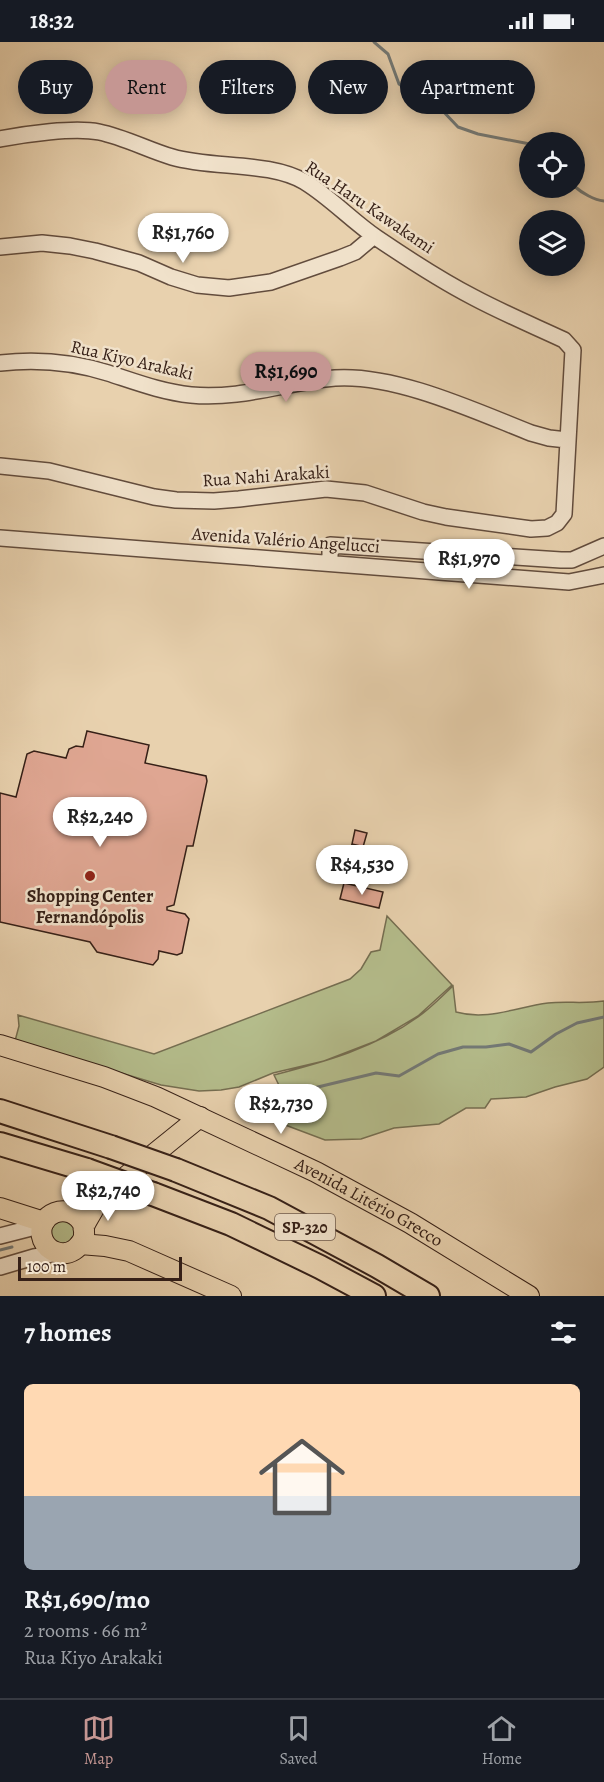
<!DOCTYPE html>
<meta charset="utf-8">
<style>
:root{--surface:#171b24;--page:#242831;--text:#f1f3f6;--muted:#9ea1a6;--line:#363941;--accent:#c59692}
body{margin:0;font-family:Alegreya,serif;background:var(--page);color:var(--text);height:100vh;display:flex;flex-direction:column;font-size:22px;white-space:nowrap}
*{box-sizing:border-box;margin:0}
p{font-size:20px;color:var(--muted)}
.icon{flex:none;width:33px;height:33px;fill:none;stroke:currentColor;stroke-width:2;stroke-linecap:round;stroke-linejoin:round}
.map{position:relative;height:1254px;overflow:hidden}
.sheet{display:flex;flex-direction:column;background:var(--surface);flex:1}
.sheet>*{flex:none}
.banner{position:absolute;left:18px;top:18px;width:568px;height:54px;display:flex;gap:12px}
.controls{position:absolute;left:519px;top:90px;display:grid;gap:12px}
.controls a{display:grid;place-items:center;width:66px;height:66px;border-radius:50%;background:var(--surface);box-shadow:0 3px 15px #0003;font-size:30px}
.scale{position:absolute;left:18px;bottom:15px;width:164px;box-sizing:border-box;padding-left:6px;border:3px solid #362017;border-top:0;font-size:16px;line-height:21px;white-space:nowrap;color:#362017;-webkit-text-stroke:4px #f0e1ca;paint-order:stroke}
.price{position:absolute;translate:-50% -51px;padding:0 14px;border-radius:21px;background:#fff;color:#222;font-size:20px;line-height:39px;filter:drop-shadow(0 2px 3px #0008)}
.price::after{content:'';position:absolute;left:50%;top:36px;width:18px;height:14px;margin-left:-9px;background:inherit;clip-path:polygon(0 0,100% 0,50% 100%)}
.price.current{background:var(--accent);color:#111}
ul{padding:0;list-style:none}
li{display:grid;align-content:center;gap:12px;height:318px;padding:0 24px}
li+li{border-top:2px solid var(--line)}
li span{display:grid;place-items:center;height:186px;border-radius:9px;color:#555}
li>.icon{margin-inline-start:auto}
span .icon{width:108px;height:108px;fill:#fffc;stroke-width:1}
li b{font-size:26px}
h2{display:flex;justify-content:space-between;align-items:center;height:72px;padding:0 24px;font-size:26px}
.tag{padding:0 21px;border-radius:27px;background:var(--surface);box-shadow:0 3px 15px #0003;font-size:21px;line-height:54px}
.tag.current{background:var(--accent);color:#111}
.status{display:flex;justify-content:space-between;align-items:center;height:42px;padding:0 30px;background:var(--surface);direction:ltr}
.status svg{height:16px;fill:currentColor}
.menu{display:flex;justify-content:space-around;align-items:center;height:84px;border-top:2px solid var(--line);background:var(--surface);font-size:16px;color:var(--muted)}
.menu a{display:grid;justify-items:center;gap:3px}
.menu .current{color:var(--accent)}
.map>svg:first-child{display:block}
.green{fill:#b4bc8b;stroke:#756e51;stroke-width:1.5}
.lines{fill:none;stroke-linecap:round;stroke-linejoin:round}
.stream{stroke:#737976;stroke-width:3}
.building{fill:#dfa692;stroke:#362017;stroke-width:1.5}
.minor-casing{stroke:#624c3d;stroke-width:18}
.major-casing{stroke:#362017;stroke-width:22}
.highway-casing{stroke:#362017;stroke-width:26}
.minor{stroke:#f0e1ca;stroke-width:15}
.major{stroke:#e8d1ae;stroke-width:20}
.highway{stroke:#e8d1ae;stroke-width:22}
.highway-bridge-casing{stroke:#362017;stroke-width:26;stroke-linecap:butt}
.highway-bridge{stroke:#e8d1ae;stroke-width:22}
.poi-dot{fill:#8f2418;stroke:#f0e1ca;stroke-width:2}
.labels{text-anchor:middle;stroke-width:5;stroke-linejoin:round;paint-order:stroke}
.shield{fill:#f0e1ca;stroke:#6e5a4d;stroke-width:1.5}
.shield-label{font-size:16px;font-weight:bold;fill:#362017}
.street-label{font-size:18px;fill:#362017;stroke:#f0e1ca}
.poi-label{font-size:18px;font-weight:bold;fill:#362017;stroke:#f0e1ca}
</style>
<div class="status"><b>18:32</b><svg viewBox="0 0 49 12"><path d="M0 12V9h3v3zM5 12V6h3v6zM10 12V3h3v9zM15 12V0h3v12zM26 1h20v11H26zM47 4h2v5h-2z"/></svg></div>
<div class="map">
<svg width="604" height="1254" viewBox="0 0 604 1254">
<rect width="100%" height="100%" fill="#e8d1ae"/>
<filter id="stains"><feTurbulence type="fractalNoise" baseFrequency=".00333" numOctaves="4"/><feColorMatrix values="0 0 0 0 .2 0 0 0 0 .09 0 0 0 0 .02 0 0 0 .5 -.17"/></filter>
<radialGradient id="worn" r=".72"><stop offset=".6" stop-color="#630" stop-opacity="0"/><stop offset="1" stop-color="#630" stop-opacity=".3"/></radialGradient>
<path class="green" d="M387 874 452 943 418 974 376 999 324 1019 273 1031 239 1045 221 1048 199 1049 161 1043 15 999 19 984 18 973 154 1012 350 937 361 927 371 910 380 908Z
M453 944 456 970C488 979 516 965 548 961 566 959 585 962 604 959V1025L587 1037 555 1045 526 1055 491 1057 485 1066H466L439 1082 394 1086 361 1097 325 1098 280 1081 263 1069 286 1058 274 1033C324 1020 375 1006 418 975 431 966 441 955 453 944Z
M58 1176 73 1180 75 1196 67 1203 52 1199 50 1183Z"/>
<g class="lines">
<path class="stream" d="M374 0 388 12 399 42 405 46 412 47 428 59 440 66 458 85 478 92 530 102
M574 144C582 151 594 158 604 159
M268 1057 376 1031 399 1034 438 1012 463 1005H486L509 1002 531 1010 556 992 577 981 604 975
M0 1208 12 1205"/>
</g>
<path class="building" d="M87 689 149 703 145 721 206 734 207 739 193 804H187L174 863 167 865V868L185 872 189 877 182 911 177 913 159 909 158 917 153 923 97 910 90 900 0 880V751L16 755 27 712 34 709 66 716 69 707 76 704 83 705Z
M355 788 367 791 363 805 352 802Z
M352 802 381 809 379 821 349 814Z
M344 841 383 850 379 866 340 857Z"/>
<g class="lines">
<defs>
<path id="minor" d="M0 97C26 92 74 85 99 90 124 95 148 108 172 115 213 127 269 119 305 140 331 156 352 179 377 196 408 217 440 238 473 255 503 271 534 284 564 298L573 308 564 472 557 481 547 486 531 487 446 475 423 470 365 451 326 447 239 457 214 459 176 458 154 455 49 429 0 424
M0 205 42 201 70 204 95 209 139 221 171 235 197 243 229 246 271 240 340 216 355 210 374 194
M0 321C36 317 73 320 108 331 136 340 162 350 191 353 240 358 287 340 335 336 396 332 475 369 531 391L549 396 567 398
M0 496 569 540 604 533
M330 520V503L561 518H572L604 504
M0 1194 43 1183
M0 1225 34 1215 58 1211"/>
<g id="major">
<path id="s1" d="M0 1003 104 1035 156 1055 316 1130 410 1181 529 1254"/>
<path d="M0 1166 44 1180"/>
<path d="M84 1184C71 1156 33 1172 43 1198 48 1210 63 1215 74 1208 80 1204 85 1197 84 1189 84 1188 83 1186 84 1185 84 1182 98 1160 100 1157 107 1148 120 1141 128 1133 152 1114 176 1094 200 1075"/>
<path d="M80 1202 105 1204 129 1209 231 1254"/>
</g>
<path id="highway" d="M0 1069 111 1105
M0 1102 87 1128
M176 1128 269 1166 377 1224 428 1254
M153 1152 231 1182 320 1225 374 1254"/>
</defs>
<use href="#minor" class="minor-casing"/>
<use href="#major" class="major-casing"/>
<use href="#highway" class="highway-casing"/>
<use href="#minor" class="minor"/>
<use href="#major" class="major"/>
<use href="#highway" class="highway"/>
<defs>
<path id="highway-bridge" d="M111 1105 176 1128
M87 1128 153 1152"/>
</defs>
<use href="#highway-bridge" class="highway-bridge-casing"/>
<use href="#highway-bridge" class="highway-bridge"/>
</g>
<circle class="poi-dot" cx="90" cy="834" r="6"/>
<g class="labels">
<rect class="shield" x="275" y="1172" width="60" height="26" rx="4.5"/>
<g class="shield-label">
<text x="305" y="1191">SP-320</text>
</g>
<g class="street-label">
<text transform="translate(370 165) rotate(34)" y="6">Rua Haru Kawakami</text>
<text transform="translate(132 318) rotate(13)" y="6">Rua Kiyo Arakaki</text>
<text transform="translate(266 434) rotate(-4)" y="6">Rua Nahi Arakaki</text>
<text transform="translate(286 498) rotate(4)" y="6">Avenida Valério Angelucci</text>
<text dy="6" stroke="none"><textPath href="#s1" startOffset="402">Avenida Litério Grecco</textPath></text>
</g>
<g class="poi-label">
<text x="90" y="860">Shopping Center<tspan x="90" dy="21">Fernandópolis</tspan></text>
</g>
</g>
<rect width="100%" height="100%" filter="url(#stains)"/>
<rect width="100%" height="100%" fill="url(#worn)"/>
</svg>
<div class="controls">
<a><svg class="icon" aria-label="locate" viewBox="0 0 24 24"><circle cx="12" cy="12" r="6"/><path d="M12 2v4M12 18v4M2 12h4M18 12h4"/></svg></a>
<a><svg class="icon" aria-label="layers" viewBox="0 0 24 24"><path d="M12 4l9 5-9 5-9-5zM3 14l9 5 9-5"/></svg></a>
</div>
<div class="scale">100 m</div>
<b class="price" style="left:183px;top:222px">R$1,760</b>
<b class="price current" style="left:286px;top:361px">R$1,690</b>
<b class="price" style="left:469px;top:548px">R$1,970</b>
<b class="price" style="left:100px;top:806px">R$2,240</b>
<b class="price" style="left:362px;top:854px">R$4,530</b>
<b class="price" style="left:281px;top:1093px">R$2,730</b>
<b class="price" style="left:108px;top:1180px">R$2,740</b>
<div class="banner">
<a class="tag">Buy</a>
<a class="tag current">Rent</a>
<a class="tag">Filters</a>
<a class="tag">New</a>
<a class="tag">Apartment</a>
</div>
</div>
<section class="sheet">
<h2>7 homes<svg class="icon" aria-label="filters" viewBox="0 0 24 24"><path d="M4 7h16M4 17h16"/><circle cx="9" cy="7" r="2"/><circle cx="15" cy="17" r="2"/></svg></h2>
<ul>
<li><span style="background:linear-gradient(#ffd9b3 60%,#9aa5b1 0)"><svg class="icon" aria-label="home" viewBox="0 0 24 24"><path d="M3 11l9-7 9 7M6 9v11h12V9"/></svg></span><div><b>R$1,690/mo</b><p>2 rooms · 66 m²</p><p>Rua Kiyo Arakaki</p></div></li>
</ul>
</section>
<nav class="menu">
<a class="current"><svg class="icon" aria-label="map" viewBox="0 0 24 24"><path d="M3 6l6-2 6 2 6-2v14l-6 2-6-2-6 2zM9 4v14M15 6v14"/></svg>Map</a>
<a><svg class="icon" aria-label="saved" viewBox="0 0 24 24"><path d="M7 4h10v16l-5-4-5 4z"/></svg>Saved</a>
<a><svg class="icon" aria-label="home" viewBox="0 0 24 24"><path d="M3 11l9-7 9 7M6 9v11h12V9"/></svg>Home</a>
</nav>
